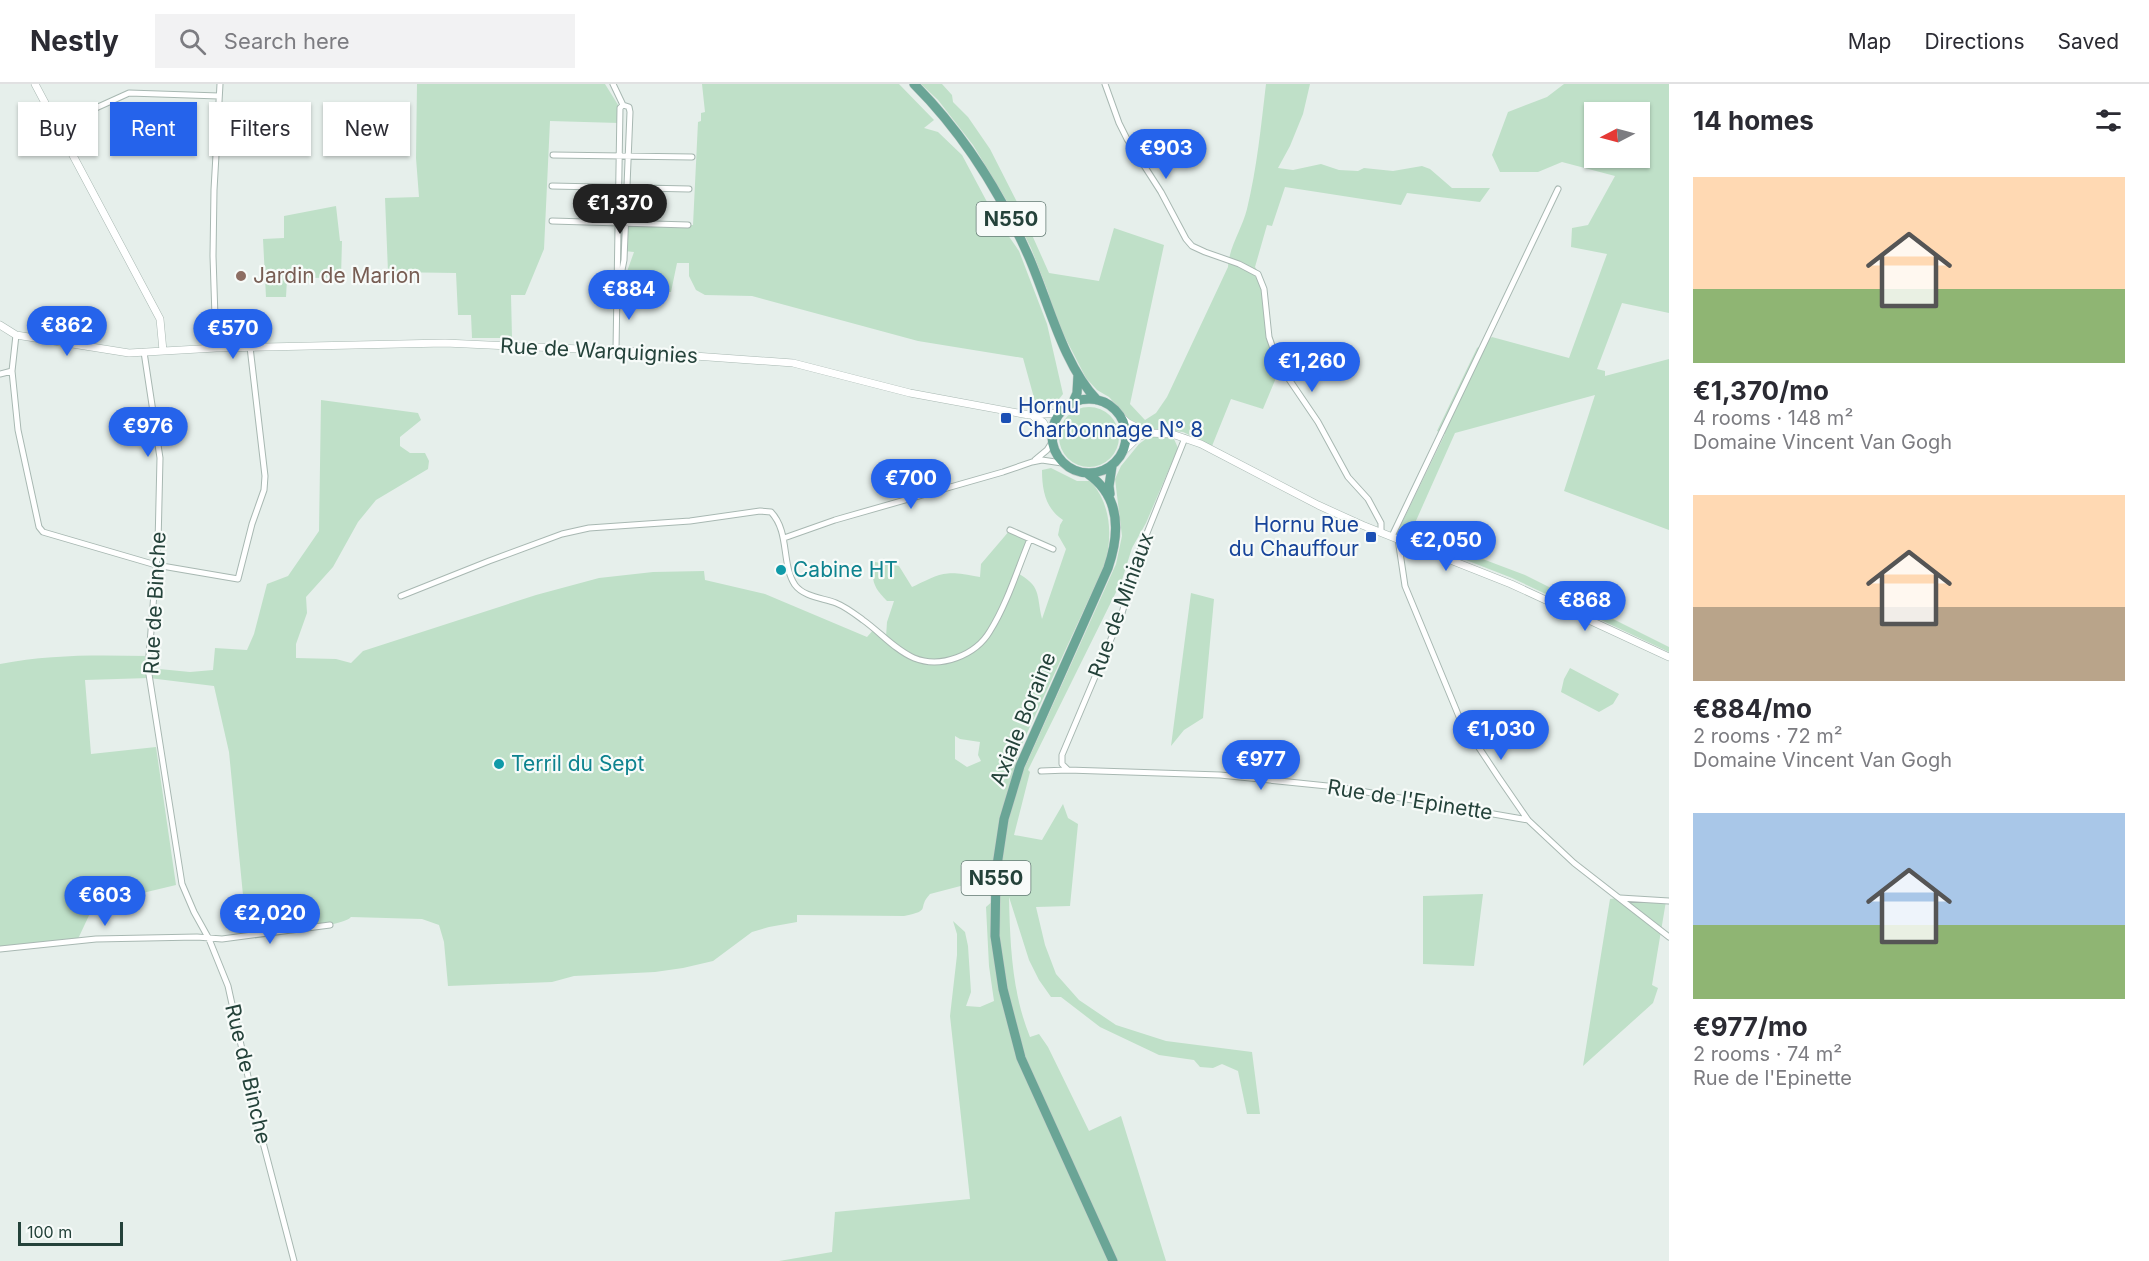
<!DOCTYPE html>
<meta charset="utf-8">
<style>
:root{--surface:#fff;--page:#f2f2f3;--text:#2b2b33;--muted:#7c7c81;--line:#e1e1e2;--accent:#2563eb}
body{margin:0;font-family:Inter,sans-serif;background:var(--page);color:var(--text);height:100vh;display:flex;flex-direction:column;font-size:22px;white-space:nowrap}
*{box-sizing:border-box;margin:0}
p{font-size:20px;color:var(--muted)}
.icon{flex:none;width:33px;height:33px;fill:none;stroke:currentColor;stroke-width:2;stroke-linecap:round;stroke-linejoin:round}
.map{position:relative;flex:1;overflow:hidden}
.panel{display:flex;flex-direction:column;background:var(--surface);width:480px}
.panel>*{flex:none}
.top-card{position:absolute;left:18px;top:18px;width:570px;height:54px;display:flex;gap:12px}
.needle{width:39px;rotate:264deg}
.buttons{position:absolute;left:1584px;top:18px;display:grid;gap:12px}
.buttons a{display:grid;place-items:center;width:66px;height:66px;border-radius:0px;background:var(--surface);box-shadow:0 2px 4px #0004;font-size:30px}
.scale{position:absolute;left:18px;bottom:15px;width:105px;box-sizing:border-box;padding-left:6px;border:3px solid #24423a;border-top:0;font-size:16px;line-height:21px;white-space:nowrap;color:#24423a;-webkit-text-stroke:4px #f7fbf9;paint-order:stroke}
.price{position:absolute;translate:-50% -51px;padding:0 14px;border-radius:21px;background:var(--accent);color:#fff;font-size:20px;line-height:39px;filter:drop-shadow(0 2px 3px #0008)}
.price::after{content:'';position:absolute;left:50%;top:36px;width:18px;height:14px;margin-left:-9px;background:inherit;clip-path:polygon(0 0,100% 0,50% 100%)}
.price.selected{background:#222;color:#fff}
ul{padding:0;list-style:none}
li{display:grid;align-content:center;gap:12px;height:318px;padding:0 24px}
li span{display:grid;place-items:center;height:186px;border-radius:0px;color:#555}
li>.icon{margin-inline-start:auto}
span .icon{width:108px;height:108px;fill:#fffc;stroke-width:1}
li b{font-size:26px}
h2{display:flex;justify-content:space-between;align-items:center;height:72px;padding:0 24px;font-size:26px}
.tag{padding:0 21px;border-radius:0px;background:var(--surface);box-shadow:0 2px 4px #0004;font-size:21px;line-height:54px}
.tag.selected{background:var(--accent);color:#fff}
header{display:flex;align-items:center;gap:36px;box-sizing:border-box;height:84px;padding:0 30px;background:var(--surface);border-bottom:2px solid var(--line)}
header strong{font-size:28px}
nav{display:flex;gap:33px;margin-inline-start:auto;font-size:21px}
.search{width:420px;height:54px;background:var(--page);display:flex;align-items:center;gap:15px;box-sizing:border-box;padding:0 21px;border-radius:0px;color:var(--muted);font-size:22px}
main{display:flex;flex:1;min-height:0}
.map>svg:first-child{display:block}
.green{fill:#bfe0c8;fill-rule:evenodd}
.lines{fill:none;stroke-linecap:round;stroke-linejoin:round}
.minor-casing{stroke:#a8b8b2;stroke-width:7}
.tertiary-casing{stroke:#a8b8b2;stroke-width:8}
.primary-casing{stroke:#c2cac8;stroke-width:10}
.minor{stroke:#fff;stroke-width:5}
.tertiary{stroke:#fff;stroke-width:7}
.primary{stroke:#6aa596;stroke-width:9}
.education-dot{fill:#8d6e63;stroke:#f7fbf9;stroke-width:2}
.transit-dot{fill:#1a4fb4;stroke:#f7fbf9;stroke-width:2}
.culture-dot{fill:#0f9aa8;stroke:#f7fbf9;stroke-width:2}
.labels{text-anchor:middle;stroke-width:4.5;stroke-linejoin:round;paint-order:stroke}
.shield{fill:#f7fbf9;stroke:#637a73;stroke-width:1.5}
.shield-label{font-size:20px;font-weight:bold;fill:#24423a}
.education-label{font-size:21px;fill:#785e54;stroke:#f7fbf9;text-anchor:start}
.street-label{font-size:21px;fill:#24423a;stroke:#f7fbf9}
.transit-label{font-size:21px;fill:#164399;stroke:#f7fbf9;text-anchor:start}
.culture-label{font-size:21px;fill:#0d838f;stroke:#f7fbf9;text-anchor:start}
</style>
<header>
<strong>Nestly</strong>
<div class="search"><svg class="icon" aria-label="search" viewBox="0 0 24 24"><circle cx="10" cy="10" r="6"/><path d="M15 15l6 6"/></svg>Search here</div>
<nav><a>Map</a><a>Directions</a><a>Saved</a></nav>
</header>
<main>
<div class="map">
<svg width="1669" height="1177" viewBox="0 0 1669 1177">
<rect width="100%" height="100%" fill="#e6efeb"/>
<path class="green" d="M417 0H605L620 24 619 39 550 37 544 165 525 211H511L512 254H472L471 231H458L456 189 388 188 385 114 419 113 416 74Z
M702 0H899L934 36 924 44 938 48 962 71 994 131 1019 167 1047 240 1063 310C1055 321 1049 323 1036 321L1023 274 918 257 752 212 705 211 696 206 689 192V179H677L671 208 619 207 620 198 624 196 634 168 624 167 625 139 693 141 698 38 701 37V29L705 28Z
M921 0H942L952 11 953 18 968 33 990 65 1020 124 1049 189 1099 197 1114 144 1164 161 1130 320 1145 336 1156 329 1167 313 1228 183C1229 163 1242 145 1247 125 1257 84 1261 42 1266 0H1310L1303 30 1290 62 1278 84 1293 86 1321 80 1339 86 1358 87 1364 84 1393 87 1422 82 1430 85 1452 104H1490L1480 118 1407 109 1401 121 1285 103 1272 142 1267 141 1255 183 1265 199 1271 249 1281 282 1263 325 1231 315 1212 362 1183 348 1143 344 1129 335 1109 313 1097 306 1086 294 1055 234 1048 208 1031 164 1011 124 973 61 938 16Z
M1564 0H1669V229L1622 219 1597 285 1605 287V292L1669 275V446L1564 407 1595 311 1455 349 1411 448 1525 491 1669 563V568L1512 494 1397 449 1445 350 1437 347 1477 264 1492 253 1569 274 1607 170 1571 163 1572 144 1588 141 1615 92 1562 78 1538 88H1500L1492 71 1508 28 1547 13ZM1594 28H1640V74H1594Z
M336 122 340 157H342L341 193 287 195 286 213H266L263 155 284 154V132Z
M321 316 418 329 421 336 400 353V362L410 369H425L429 377 428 385 376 416 358 438 333 483 306 513 307 529 296 560V574L336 575 351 579 363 567 536 511 599 494 653 488 704 487 705 496 765 510 867 553 875 544 886 553 887 538 894 517H887C874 504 870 496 875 478L899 482 912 503C943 488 945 486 980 493L981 480 1010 446 1030 455 1016 488C1042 503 1036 509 1042 535L1066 465 1058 451 1060 441 1063 436C1046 425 1042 407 1042 386L1051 384 1077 397H1091C1111 422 1112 448 1106 478L1022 660 1015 681 1024 685 1116 480 1122 452 1115 395 1121 382 1139 360 1151 351 1174 355 1178 364 1146 439 1132 464 1122 496 1028 686 1030 688 1014 751 1042 756 1063 720 1068 734 1078 740 1070 822 1036 823 1045 861 1056 890 1079 916 1116 941 1166 957 1252 968 1260 1030H1247L1238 987 1222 980 1213 984 1200 983 1194 976 1159 971 1100 943 1061 913H1051L1039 896 1029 876 1009 813C1010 860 1012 909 1030 953L1039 950 1048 963 1089 1047 1121 1032 1166 1177H779L832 1168 835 1128 970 1115 950 932 957 871V850L953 837 965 848 968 862 971 908 966 922 980 923 994 917 989 882 986 823 995 815 972 799 930 810C916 825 933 826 904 832L797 831V838L769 843 752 848 713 877 683 884 655 888 574 892 552 898 448 902 444 858 439 841 422 835 351 833C343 843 265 850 247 852L229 668 214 602 149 594 85 596 91 670 156 663 176 801 130 812V821L92 825 77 857 0 865V580C50 570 99 571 149 572V584L190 588 213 586 215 564 247 566 254 550 267 500 288 492 319 447ZM955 652 960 655 980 658 978 671 981 677 967 683 955 675Z
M1059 353a30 30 0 1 1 60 0a30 30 0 1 1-60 0Z
M1191 509 1214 515 1203 634 1184 646 1171 662Z
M1570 584 1619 610 1613 620 1599 628 1561 608 1564 595Z
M1483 810 1474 882 1423 880V812Z
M1618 814 1666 817 1652 901 1658 904 1653 919 1583 982 1610 815Z"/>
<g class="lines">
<defs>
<path id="minor" d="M613 0 623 21 629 23 630 28 624 176 620 196
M1105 0 1119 39 1127 55 1161 108 1186 155 1192 162 1205 168 1239 180 1258 190 1264 205 1269 253 1278 279 1318 338 1348 393 1368 415 1381 439V448
M56 42 129 9 219 12
M553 71 692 73
M552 102 689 105
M552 137 688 141
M16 251 12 287 18 346 39 443 43 448 156 481 238 495 252 440 264 406 265 392 250 263
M216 264 213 172 214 106 220 0
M616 266 620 24 623 21
M144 268 160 374 158 460 148 584 182 800 194 828 209 855 228 902 260 1047 294 1177
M0 290 12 287
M1035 376 1047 366 1052 358
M1010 446 1053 465
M1392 452 1558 105
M784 454 835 436 1003 388 1032 378 1042 376 1062 379
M1398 455 1405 502 1460 635 1499 694 1528 736 1574 779 1669 853
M401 512 489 477 562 450 589 444 690 437 760 427 771 428C790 448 781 480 795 501 804 513 823 514 836 519 846 523 855 530 863 536 880 548 895 566 914 574 941 585 976 571 990 547 1007 520 1018 484 1030 455
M1068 686 1062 680V671L1122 529 1141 464 1185 354
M1041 687 1068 686 1220 691 1337 703 1528 736
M1620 814 1669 817
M0 865 96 855 197 853 222 855 330 841"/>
<path id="tertiary" d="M35 0 160 235 163 267
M0 241 16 251 129 269 216 264 445 259 625 267 793 279 910 309 1029 331 1059 329
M1120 332 1128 339 1148 349 1172 350 1201 360 1318 421 1362 441 1511 500 1669 573
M1034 333 1043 338 1051 351
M1123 368 1138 353 1148 349"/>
<path id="primary" d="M914 0C963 49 1000 108 1028 171 1048 216 1063 281 1097 316
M1052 352a37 37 0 1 1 74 0a37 37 0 1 1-74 0Z
M1073 318 1077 309 1078 291
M1088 390C1121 413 1120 449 1108 484L1020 682 1004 735 996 788 995 852 1003 905 1021 974 1113 1177
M1110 410 1109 402 1112 382"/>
</defs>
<use href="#minor" class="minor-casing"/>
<use href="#tertiary" class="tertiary-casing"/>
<use href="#primary" class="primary-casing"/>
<use href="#minor" class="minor"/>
<use href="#tertiary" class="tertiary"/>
<use href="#primary" class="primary"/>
</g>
<circle class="education-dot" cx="241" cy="192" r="6"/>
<g class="transit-dot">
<rect x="1000" y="328" width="12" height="12" rx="3"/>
<rect x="1365" y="447" width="12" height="12" rx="3"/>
</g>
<g class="culture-dot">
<circle cx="781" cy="486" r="6"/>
<circle cx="499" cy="680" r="6"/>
</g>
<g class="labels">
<g class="shield">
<rect x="976.5" y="118" width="69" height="34" rx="4.5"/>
<rect x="961.5" y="777" width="69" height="34" rx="4.5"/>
</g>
<g class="shield-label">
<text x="1011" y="142">N550</text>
<text x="996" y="801">N550</text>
</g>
<g class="education-label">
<text x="253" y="199">Jardin de Marion</text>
</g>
<g class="street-label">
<text transform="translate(599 267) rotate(3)" y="7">Rue de Warquignies</text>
<text transform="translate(155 519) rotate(-87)" y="7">Rue de Binche</text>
<text transform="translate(1121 521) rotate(-70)" y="7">Rue de Miniaux</text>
<text transform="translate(1023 635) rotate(-68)" y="7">Axiale Boraine</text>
<text transform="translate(1410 716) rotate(9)" y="7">Rue de l'Epinette</text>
<text transform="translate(248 990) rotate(77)" y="7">Rue de Binche</text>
</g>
<g class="transit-label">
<text x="1018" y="329">Hornu<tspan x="1018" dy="24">Charbonnage N° 8</tspan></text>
<text x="1359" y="448" text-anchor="end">Hornu Rue<tspan x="1359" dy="24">du Chauffour</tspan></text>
</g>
<g class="culture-label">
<text x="793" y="493">Cabine HT</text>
<text x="511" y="687">Terril du Sept</text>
</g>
</g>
</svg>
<div class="buttons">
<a><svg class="needle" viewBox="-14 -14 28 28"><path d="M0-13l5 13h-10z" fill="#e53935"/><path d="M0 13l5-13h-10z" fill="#7c7c81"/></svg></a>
</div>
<div class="scale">100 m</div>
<b class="price" style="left:1166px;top:96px">€903</b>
<b class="price selected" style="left:620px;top:151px">€1,370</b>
<b class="price" style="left:629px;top:237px">€884</b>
<b class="price" style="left:67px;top:273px">€862</b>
<b class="price" style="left:233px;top:276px">€570</b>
<b class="price" style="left:1312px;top:309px">€1,260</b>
<b class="price" style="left:148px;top:374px">€976</b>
<b class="price" style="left:911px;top:426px">€700</b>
<b class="price" style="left:1446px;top:488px">€2,050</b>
<b class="price" style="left:1585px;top:548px">€868</b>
<b class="price" style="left:1501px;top:677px">€1,030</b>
<b class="price" style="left:1261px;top:707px">€977</b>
<b class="price" style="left:105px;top:843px">€603</b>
<b class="price" style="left:270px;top:861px">€2,020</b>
<div class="top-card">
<a class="tag">Buy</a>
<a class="tag selected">Rent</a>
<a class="tag">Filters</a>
<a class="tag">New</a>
</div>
</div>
<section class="panel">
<h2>14 homes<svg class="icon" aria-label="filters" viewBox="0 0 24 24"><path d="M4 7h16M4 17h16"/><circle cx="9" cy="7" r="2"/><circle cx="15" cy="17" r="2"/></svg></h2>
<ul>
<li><span style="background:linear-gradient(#ffd9b3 60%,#8fb573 0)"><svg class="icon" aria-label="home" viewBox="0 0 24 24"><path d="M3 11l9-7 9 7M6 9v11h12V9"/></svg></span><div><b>€1,370/mo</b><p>4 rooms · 148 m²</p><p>Domaine Vincent Van Gogh</p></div></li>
<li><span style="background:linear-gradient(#ffd9b3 60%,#b9a48a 0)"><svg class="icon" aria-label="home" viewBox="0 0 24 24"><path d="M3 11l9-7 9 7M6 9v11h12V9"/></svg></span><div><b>€884/mo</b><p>2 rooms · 72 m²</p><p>Domaine Vincent Van Gogh</p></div></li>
<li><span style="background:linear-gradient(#a9c7e8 60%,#8fb573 0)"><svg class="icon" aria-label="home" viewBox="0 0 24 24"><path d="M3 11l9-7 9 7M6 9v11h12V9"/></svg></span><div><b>€977/mo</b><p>2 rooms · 74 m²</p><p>Rue de l'Epinette</p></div></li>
</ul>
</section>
</main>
